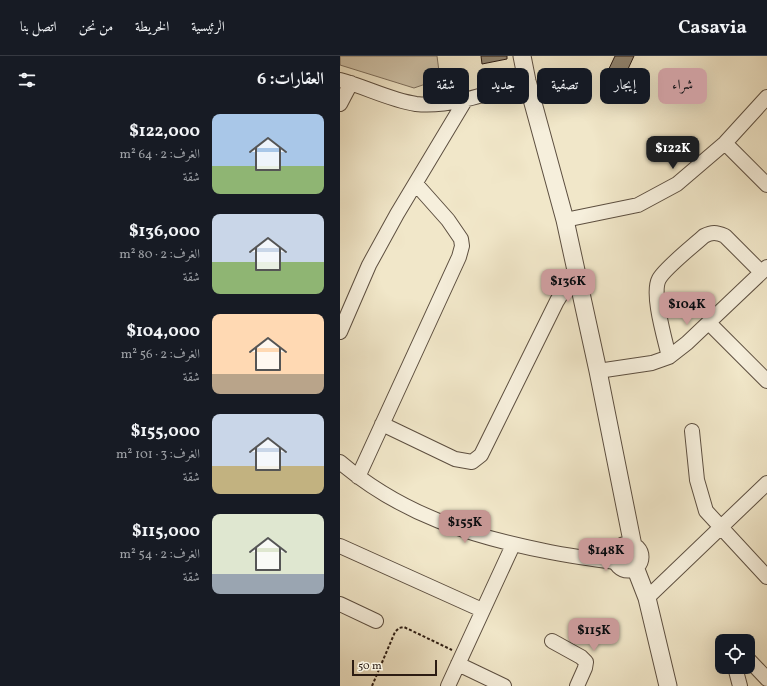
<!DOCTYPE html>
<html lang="ar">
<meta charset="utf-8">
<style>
:root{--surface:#171b24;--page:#242831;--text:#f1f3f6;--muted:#9ea1a6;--line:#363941;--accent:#c59692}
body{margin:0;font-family:Vollkorn,Amiri,serif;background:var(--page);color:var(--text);direction:rtl;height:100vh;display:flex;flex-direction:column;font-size:15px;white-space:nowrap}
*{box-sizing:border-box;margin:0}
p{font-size:13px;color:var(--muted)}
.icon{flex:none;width:22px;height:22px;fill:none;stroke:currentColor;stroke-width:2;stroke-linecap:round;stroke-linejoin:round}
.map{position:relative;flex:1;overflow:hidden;direction:ltr}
.sheet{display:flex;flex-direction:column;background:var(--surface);width:340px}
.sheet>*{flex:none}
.banner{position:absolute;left:12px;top:12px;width:355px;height:36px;direction:rtl;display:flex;gap:8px}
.tools{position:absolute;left:375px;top:578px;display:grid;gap:8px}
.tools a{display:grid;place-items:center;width:40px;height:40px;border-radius:8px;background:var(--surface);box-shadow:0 4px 16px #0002;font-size:20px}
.scale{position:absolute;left:12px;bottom:10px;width:85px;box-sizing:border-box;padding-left:4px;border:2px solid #2c1c13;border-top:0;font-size:11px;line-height:14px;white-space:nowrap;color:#2c1c13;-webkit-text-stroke:3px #f6efdc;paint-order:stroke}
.price{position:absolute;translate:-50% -34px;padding:0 9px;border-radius:8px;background:var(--accent);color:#111;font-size:13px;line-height:26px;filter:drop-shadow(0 1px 2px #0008)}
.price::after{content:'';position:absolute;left:50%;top:24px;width:12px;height:9px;margin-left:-6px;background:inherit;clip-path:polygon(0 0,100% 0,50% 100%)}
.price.current{background:#222;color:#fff}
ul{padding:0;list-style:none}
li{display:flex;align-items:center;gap:12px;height:100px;padding:0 16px}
li span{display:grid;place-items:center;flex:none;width:112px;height:80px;border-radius:8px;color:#555}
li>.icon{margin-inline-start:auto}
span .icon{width:48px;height:48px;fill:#fffc;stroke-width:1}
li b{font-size:17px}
h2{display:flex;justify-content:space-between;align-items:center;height:48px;padding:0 16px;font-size:17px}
.pill{padding:0 14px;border-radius:8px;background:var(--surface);box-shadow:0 4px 16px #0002;font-size:14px;line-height:36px}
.pill.current{background:var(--accent);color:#111}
header{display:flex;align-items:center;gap:24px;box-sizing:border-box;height:56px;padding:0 20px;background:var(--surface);border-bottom:1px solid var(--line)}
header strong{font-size:19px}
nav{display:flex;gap:22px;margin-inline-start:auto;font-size:14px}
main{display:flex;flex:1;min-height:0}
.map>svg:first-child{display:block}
.green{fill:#d0c4aa;stroke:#7e705e}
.building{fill:#928672;stroke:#2c1c13}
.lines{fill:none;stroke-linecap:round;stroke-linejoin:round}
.minor-casing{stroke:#5d4f40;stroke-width:16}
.tertiary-casing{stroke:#5d4f40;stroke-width:19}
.path{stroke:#2c1c13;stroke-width:2;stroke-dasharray:3 2;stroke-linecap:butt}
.minor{stroke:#f6efdc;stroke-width:14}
.tertiary{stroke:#f6efdc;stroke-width:17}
</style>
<header>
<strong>Casavia</strong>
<nav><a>الرئيسية</a><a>الخريطة</a><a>من نحن</a><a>اتصل بنا</a></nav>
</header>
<main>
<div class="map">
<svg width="427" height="630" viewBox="0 0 427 630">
<rect width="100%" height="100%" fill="#f1e7c9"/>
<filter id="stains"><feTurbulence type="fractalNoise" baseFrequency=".005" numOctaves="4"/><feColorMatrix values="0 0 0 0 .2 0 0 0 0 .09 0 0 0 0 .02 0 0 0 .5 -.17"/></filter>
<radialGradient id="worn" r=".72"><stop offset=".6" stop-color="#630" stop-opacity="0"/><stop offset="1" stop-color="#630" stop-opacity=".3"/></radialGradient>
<path class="green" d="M0 0H97L100 23 74 32 0 9Z"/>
<path class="building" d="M141 0H167V3L142 8Z
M275 0H294L282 26 266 19Z"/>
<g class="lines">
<defs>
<path id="minor" d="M0 24C26 31 50 44 76 48 112 52 154 35 187 25
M0 48 11 27
M385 87 427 129
M225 164 298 149 337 128 385 87 427 41
M369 267 427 325
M0 276 29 209 57 158 126 43
M329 301C325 283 311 238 319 223 325 212 353 190 364 180 372 176 376 176 385 180L421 216
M258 315 312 307 329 301 347 287 427 211
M42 368 115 403 132 406 141 399 217 245 236 214
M352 375 357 424 366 455 427 521
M0 406C61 458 132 481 210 496 232 500 254 504 276 506
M18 421 119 201 122 190 121 183 108 164 76 128
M0 490 142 554
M307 542 427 427
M0 548 36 565
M212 585 241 601 246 606 245 612 237 630
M408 603 427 623
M118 608 164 630
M395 611 400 630
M108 630 173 489"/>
<path id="tertiary" d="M182 0 187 25 225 164 258 315 293 490
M276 501a12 12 0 1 1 24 0a12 12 0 1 1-24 0Z
M295 511 307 542 328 630"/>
</defs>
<use href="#minor" class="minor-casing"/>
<use href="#tertiary" class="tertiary-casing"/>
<path class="path" d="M32 630 55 576 59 572 64 571 112 594"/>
<use href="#minor" class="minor"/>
<use href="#tertiary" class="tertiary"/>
</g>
<rect width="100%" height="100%" filter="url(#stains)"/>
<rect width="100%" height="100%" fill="url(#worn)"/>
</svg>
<div class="tools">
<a><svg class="icon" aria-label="locate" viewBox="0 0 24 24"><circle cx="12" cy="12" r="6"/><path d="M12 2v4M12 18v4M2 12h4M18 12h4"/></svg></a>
</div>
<div class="scale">50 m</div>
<b class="price current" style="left:333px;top:114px">$122K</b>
<b class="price" style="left:228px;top:247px">$136K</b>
<b class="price" style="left:347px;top:270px">$104K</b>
<b class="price" style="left:125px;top:488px">$155K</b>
<b class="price" style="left:266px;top:516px">$148K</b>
<b class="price" style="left:254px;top:596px">$115K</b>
<div class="banner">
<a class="pill current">شراء</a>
<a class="pill">إيجار</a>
<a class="pill">تصفية</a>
<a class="pill">جديد</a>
<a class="pill">شقة</a>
</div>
</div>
<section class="sheet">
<h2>العقارات: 6<svg class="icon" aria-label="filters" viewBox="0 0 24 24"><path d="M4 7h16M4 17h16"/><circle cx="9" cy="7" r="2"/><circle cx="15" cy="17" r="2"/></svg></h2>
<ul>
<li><span style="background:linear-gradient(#a9c7e8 65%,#8fb573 0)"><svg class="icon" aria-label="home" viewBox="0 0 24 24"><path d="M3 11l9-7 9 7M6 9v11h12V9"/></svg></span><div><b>$122,000</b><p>الغرف: 2 · 64 m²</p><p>شقة</p></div></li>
<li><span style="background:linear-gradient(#c9d6e8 60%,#8fb573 0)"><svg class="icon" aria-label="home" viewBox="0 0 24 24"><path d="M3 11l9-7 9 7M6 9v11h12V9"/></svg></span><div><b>$136,000</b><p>الغرف: 2 · 80 m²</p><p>شقة</p></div></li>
<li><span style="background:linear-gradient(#ffd9b3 75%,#b9a48a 0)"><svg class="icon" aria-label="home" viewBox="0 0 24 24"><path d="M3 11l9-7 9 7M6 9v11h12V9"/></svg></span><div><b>$104,000</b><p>الغرف: 2 · 56 m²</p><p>شقة</p></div></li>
<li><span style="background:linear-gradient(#c9d6e8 65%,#c2b280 0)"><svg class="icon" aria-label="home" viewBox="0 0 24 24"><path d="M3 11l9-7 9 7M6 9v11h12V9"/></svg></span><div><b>$155,000</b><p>الغرف: 3 · 101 m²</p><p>شقة</p></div></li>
<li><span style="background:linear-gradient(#dfe7d0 75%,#9aa5b1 0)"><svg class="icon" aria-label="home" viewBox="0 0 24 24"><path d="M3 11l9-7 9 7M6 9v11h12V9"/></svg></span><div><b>$115,000</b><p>الغرف: 2 · 54 m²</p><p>شقة</p></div></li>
</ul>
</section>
</main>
